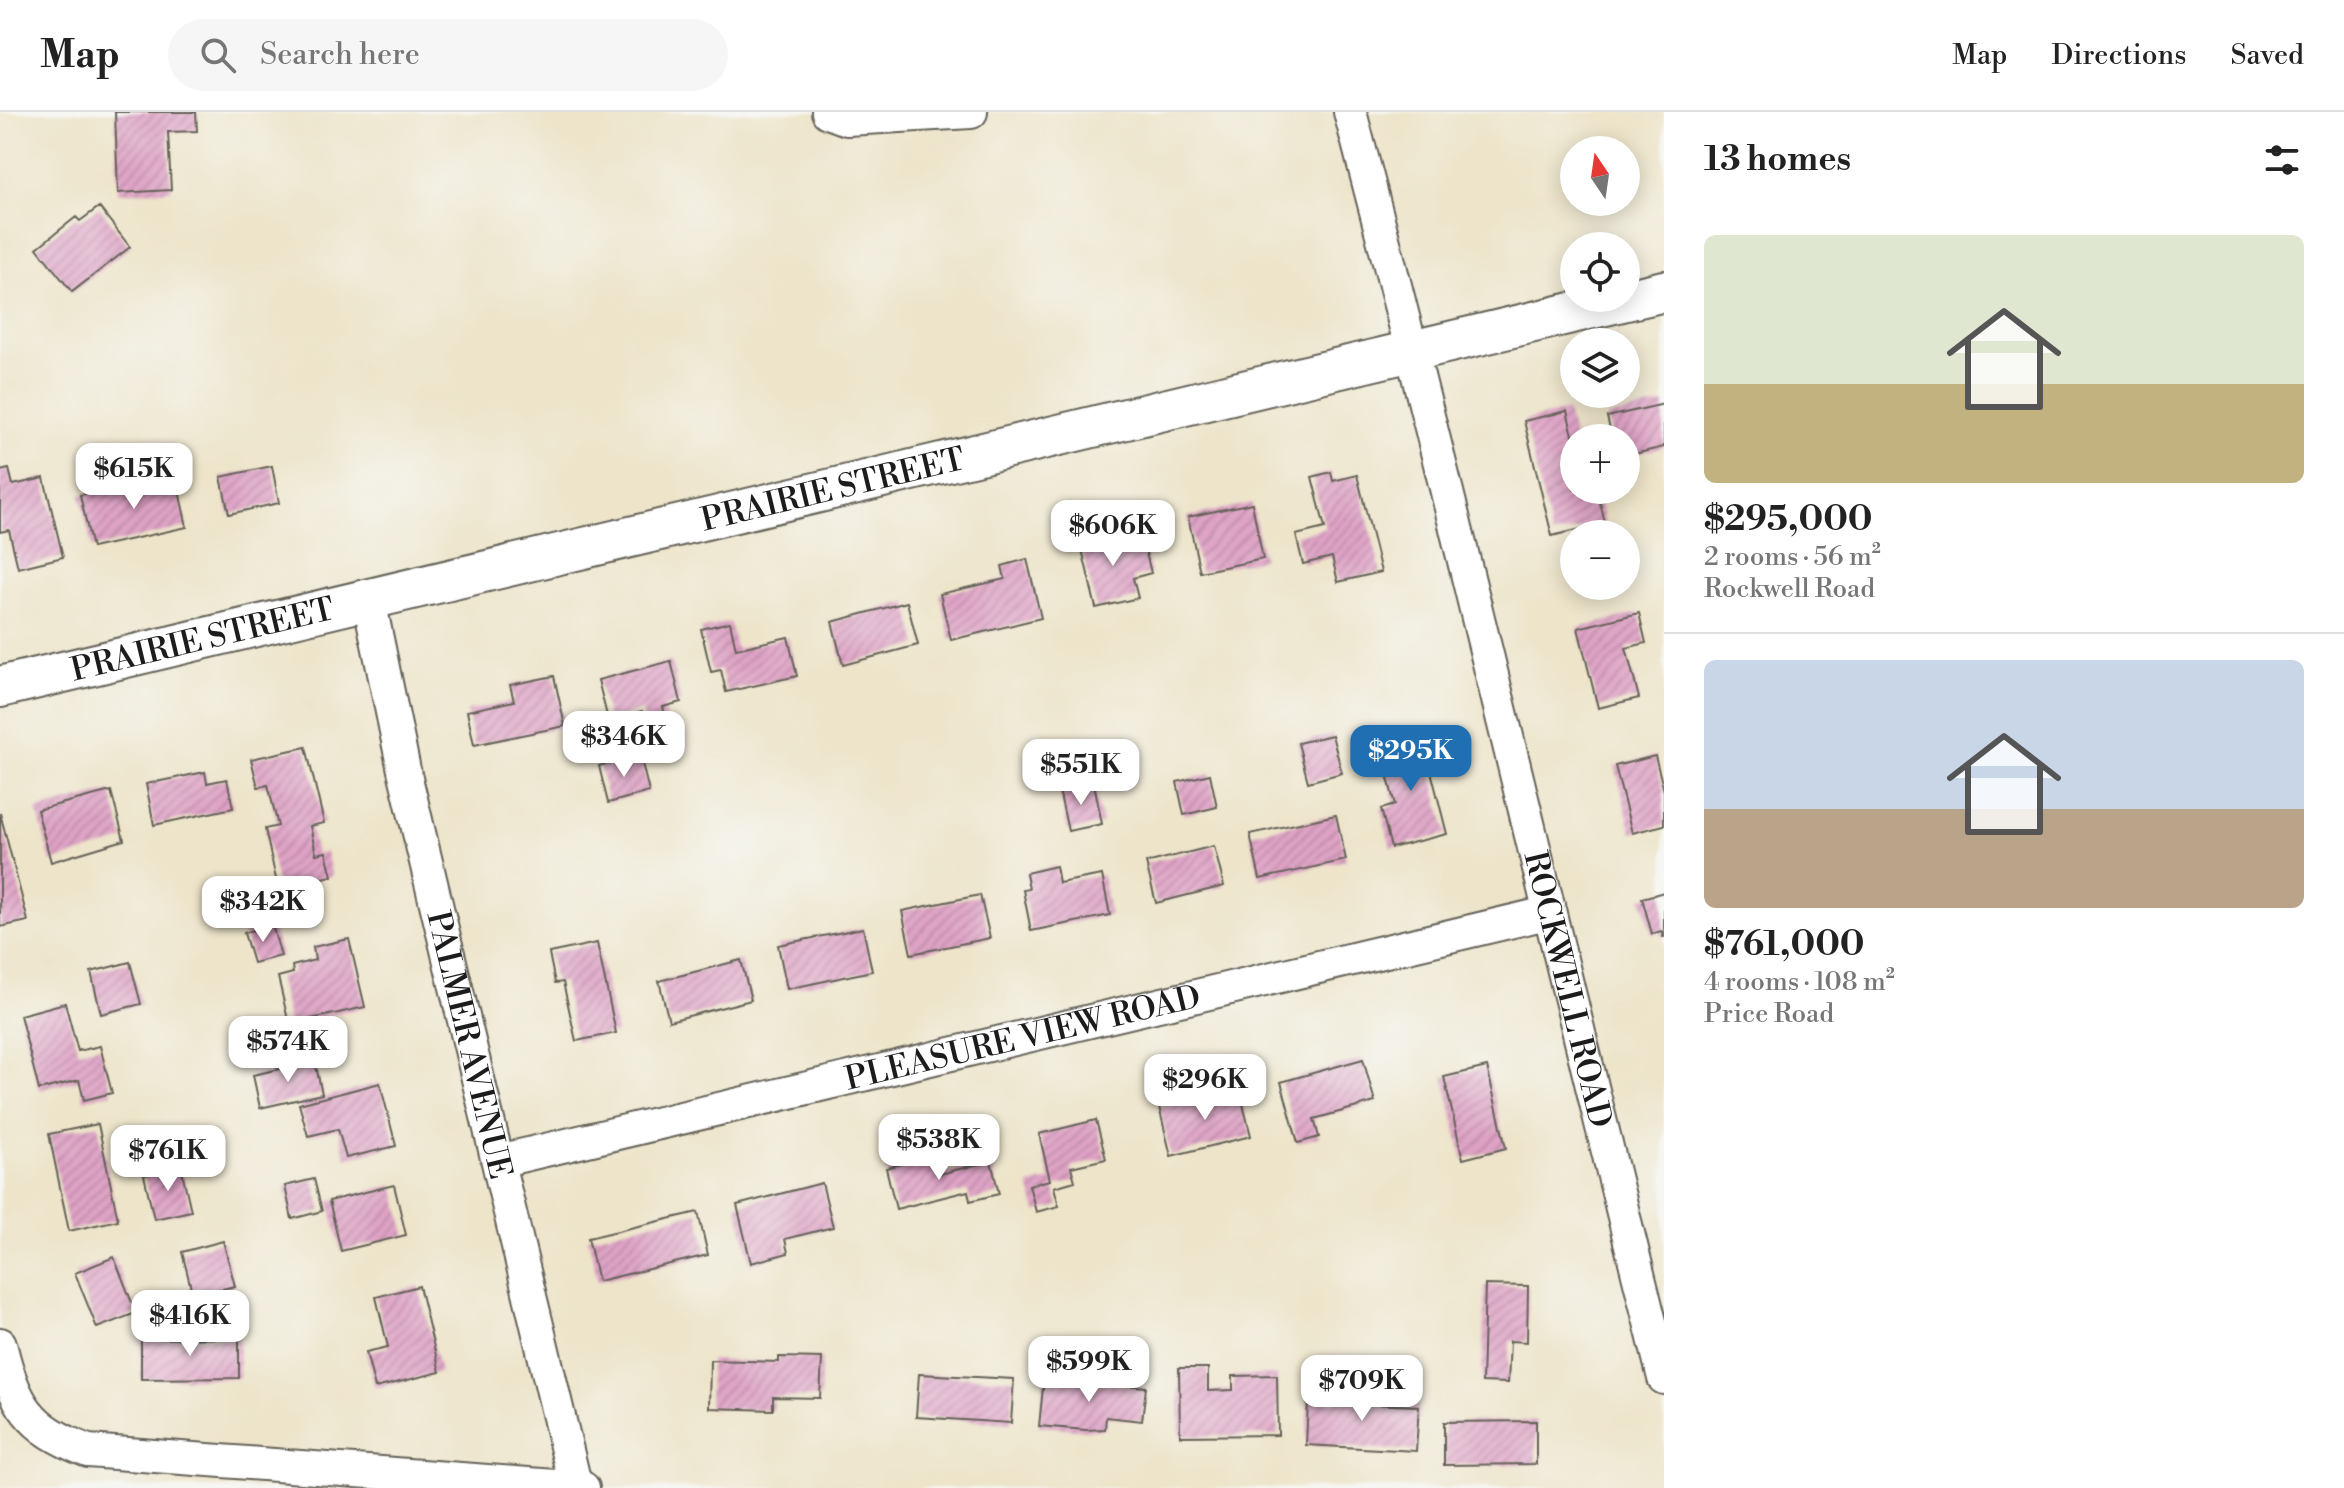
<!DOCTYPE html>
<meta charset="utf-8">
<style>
:root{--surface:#fff;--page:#f6f6f6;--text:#222;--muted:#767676;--line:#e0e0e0;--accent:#1f6fb2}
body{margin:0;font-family:"Libre Bodoni",serif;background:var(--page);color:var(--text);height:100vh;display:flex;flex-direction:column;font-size:30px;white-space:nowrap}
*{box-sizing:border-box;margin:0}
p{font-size:26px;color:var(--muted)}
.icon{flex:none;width:44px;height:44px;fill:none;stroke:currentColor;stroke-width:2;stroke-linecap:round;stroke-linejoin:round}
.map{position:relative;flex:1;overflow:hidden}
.drawer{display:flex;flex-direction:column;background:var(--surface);width:680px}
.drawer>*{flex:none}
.needle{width:52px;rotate:347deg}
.buttons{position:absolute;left:1560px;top:24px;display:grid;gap:16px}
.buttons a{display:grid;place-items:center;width:80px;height:80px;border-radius:50%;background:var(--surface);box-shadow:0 4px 20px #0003;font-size:40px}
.price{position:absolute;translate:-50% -68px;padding:0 18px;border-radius:16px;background:#fff;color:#222;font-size:26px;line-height:52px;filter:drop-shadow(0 2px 4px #0008)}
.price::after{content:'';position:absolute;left:50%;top:48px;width:24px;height:18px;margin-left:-12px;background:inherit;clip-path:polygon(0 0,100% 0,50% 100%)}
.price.selected{background:var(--accent);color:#fff}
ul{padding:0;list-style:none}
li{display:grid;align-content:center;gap:16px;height:424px;padding:0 40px}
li+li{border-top:2px solid var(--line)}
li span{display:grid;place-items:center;height:248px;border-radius:12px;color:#555}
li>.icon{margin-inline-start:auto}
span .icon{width:144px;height:144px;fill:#fffc;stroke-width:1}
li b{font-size:34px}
h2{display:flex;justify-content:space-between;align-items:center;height:96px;padding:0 40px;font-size:34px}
header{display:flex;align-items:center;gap:48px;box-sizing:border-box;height:112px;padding:0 40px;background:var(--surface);border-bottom:2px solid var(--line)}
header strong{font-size:38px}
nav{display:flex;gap:44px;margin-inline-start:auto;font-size:28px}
.search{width:560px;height:72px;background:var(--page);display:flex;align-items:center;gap:20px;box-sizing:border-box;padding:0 28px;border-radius:44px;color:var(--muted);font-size:30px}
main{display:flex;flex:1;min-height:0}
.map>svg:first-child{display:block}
.building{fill:url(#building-hatch)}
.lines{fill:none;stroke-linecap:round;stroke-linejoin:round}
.minor-casing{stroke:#656259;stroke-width:36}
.tertiary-casing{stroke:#656259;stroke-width:44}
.minor{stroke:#fff;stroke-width:32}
.tertiary{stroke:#fff;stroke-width:40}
.labels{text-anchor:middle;stroke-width:6;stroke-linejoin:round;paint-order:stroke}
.street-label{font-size:32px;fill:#1c1c1c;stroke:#f6f6f2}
</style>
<header>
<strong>Map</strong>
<div class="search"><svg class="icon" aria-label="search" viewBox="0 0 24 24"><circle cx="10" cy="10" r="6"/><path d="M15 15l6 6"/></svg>Search here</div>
<nav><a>Map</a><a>Directions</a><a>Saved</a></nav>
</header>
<main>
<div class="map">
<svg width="1664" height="1376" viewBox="0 0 1664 1376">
<defs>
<pattern id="building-hatch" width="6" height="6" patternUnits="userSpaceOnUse" patternTransform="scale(2)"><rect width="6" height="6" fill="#dea2c5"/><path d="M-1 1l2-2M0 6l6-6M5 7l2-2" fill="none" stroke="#be8ba9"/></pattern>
</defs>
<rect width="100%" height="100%" fill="#f6f6f2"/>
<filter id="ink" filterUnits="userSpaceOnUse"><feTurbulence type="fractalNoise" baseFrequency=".0125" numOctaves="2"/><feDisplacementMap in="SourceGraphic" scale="16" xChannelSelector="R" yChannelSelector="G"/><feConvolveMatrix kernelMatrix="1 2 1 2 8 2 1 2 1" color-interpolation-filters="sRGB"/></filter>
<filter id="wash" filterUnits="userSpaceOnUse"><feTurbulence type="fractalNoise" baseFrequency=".006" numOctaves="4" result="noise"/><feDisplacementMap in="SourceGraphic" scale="32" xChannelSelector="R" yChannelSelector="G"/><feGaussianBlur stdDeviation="1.8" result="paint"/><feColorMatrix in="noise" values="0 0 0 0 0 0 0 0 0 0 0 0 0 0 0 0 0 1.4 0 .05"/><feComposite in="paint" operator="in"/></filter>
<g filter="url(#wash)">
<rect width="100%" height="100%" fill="#ede4c9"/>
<g id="blocks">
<path class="building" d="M115 0H196L197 19 168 20 171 78 118 81Z
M99 95 130 135 72 180 37 136 76 105 80 109Z
M1664 292V335L1626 344V326H1612L1607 305Z
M1567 299 1574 327V378H1597L1605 411 1552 424 1524 309Z
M272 354 279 391 229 402 221 365Z
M9 357 13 373 44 366 63 445 18 456 9 418 0 420V359Z
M1331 360 1333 369 1357 363 1381 460 1338 470 1332 445 1303 452 1296 423 1325 416 1312 365Z
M175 361 187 415 92 436 80 383Z
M1252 391 1263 447 1200 460 1188 405Z
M1120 419 1124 438 1144 433 1151 461 1133 466 1138 486 1096 496 1080 429Z
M1027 447 1041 506 951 528 940 482 1005 467 1002 454Z
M907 490 918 533 843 553 832 510Z
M1639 501 1646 531 1626 536 1639 586 1598 596 1578 516Z
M730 510 736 537 788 525 797 564 726 580 721 558 711 560 701 517Z
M671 549 681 590 663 595 666 607 645 612 642 599 608 608 598 568Z
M554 564 565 614 474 633 467 599 514 589 510 573Z
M1421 620 1447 722 1391 736 1381 697 1395 693 1379 631Z
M1332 623 1342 661 1308 670 1298 631Z
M306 635 324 711 310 714 316 742 326 740 332 764 278 776 265 717 278 714 268 673 258 675 251 647Z
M640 643 649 680 608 691 599 654Z
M1655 644 1664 679V713L1632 721 1615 654Z
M205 660 207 671 227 667 233 696 154 713 146 672Z
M1210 662 1217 695 1184 703 1177 670Z
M1094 671 1102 712 1068 719 1059 678Z
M111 679 124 728 51 750 37 698Z
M0 701 28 809 0 815Z
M1336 703 1346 748 1260 767 1250 722Z
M1214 734 1224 774 1156 791 1146 751Z
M1056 754 1059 771 1102 763 1110 803 1031 819 1023 778 1029 777 1026 761Z
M1664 780V825H1663L1661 819 1652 822 1642 786Z
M980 783 990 826 911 842 902 799Z
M272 813 281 844 253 851 244 821Z
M863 816 872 859 787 877 778 833Z
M349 827 365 895 289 912 278 865 293 861 292 854 315 848 313 835Z
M597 831 616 921 576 929 563 870 555 871 549 841Z
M741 848 751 888 669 909 659 869Z
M130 850 141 892 101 902 91 860Z
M65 891 78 939 100 934 112 981 84 988 79 968 39 978 20 903Z
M1363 947 1375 990 1314 1007 1319 1025 1298 1031 1281 970Z
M315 949 322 982 260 996 253 963Z
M1487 955 1506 1036 1463 1047 1444 965Z
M380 971 396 1034 346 1046 338 1017 308 1024 299 992Z
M1239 976 1251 1024 1171 1044 1159 995Z
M1096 1008 1106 1047 1071 1055 1075 1069 1054 1075 1059 1094 1036 1100 1029 1073 1050 1068 1039 1022Z
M98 1012 118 1108 69 1119 49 1022Z
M936 1043 940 1062 991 1049 999 1082 970 1089 968 1079 896 1097 886 1056Z
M181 1055 191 1099 154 1107 144 1063Z
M314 1067 322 1099 292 1107 285 1074Z
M822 1071 833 1115 785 1127 788 1141 751 1151 737 1093Z
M394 1073 406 1123 341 1139 329 1089Z
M698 1100 708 1143 598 1169 588 1126Z
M223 1129 235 1174 193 1184 182 1140Z
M114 1145 136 1201 97 1216 75 1161Z
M1485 1173 1528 1174 1527 1230 1510 1229 1508 1271 1482 1270Z
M419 1174 440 1260 375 1276 366 1240 388 1235 376 1185Z
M239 1226V1266L141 1267V1227Z
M779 1245 822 1246 820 1286 773 1285V1298L709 1296 710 1248 779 1250Z
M1179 1256H1208V1279L1233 1278V1264L1277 1263 1278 1323 1180 1324Z
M919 1262 1014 1267 1011 1311 916 1305Z
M1044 1266 1146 1275 1142 1309 1106 1305 1105 1317 1086 1318 1039 1314Z
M1337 1276 1371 1278 1370 1292 1419 1294 1416 1339 1306 1333 1308 1289 1336 1290Z
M1536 1309V1352L1444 1353V1310Z"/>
</g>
</g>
<g filter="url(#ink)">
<use href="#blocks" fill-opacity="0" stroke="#656259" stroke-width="2"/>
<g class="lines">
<defs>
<g id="minor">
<path d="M828 0 847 7 971 0"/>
<path id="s1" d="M1350 0C1461 420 1558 844 1664 1266"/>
<path id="s2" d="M369 488 404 658 576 1376"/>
<path id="s3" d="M499 1049 1547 801"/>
<path d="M0 1232C15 1293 28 1316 88 1339L583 1376"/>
</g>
<g id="tertiary">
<path id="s4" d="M0 575 1664 179"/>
</g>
</defs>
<use href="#minor" class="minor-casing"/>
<use href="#tertiary" class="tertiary-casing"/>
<use href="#minor" class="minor"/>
<use href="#tertiary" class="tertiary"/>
</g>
</g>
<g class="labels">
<g class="street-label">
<text dy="11" stroke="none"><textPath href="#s4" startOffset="856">PRAIRIE STREET</textPath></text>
<text dy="11" stroke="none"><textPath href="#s4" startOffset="208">PRAIRIE STREET</textPath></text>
<text dy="11" stroke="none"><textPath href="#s1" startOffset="904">ROCKWELL ROAD</textPath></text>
<text dy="11" stroke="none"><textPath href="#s3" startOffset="538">PLEASURE VIEW ROAD</textPath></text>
<text dy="11" stroke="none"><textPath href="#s2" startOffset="456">PALMER AVENUE</textPath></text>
</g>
</g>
</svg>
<div class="buttons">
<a><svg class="needle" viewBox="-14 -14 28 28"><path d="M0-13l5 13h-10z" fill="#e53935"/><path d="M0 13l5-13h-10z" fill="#767676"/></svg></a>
<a><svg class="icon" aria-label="locate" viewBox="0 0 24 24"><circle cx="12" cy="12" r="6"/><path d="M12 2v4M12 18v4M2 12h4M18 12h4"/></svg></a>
<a><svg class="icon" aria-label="layers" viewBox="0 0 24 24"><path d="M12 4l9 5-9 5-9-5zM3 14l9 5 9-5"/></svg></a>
<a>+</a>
<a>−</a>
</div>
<b class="price" style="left:134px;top:399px">$615K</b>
<b class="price" style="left:1113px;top:456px">$606K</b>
<b class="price" style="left:624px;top:667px">$346K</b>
<b class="price selected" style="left:1411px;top:681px">$295K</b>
<b class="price" style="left:1081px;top:695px">$551K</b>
<b class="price" style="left:263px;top:832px">$342K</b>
<b class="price" style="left:288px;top:972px">$574K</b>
<b class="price" style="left:1205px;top:1010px">$296K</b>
<b class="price" style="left:939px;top:1070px">$538K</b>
<b class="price" style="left:168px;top:1081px">$761K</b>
<b class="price" style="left:190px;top:1246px">$416K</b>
<b class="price" style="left:1089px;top:1292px">$599K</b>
<b class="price" style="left:1362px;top:1311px">$709K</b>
</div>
<section class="drawer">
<h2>13 homes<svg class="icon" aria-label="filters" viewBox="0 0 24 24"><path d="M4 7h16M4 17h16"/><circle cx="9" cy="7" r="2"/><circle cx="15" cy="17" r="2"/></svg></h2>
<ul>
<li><span style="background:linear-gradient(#dfe7d0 60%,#c2b280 0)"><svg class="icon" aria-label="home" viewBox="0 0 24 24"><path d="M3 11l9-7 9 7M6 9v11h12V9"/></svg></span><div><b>$295,000</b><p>2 rooms · 56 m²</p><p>Rockwell Road</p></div></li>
<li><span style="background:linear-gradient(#c9d6e8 60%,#b9a48a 0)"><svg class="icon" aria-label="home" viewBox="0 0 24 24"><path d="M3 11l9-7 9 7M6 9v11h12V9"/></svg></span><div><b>$761,000</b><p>4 rooms · 108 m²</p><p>Price Road</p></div></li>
</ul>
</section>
</main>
